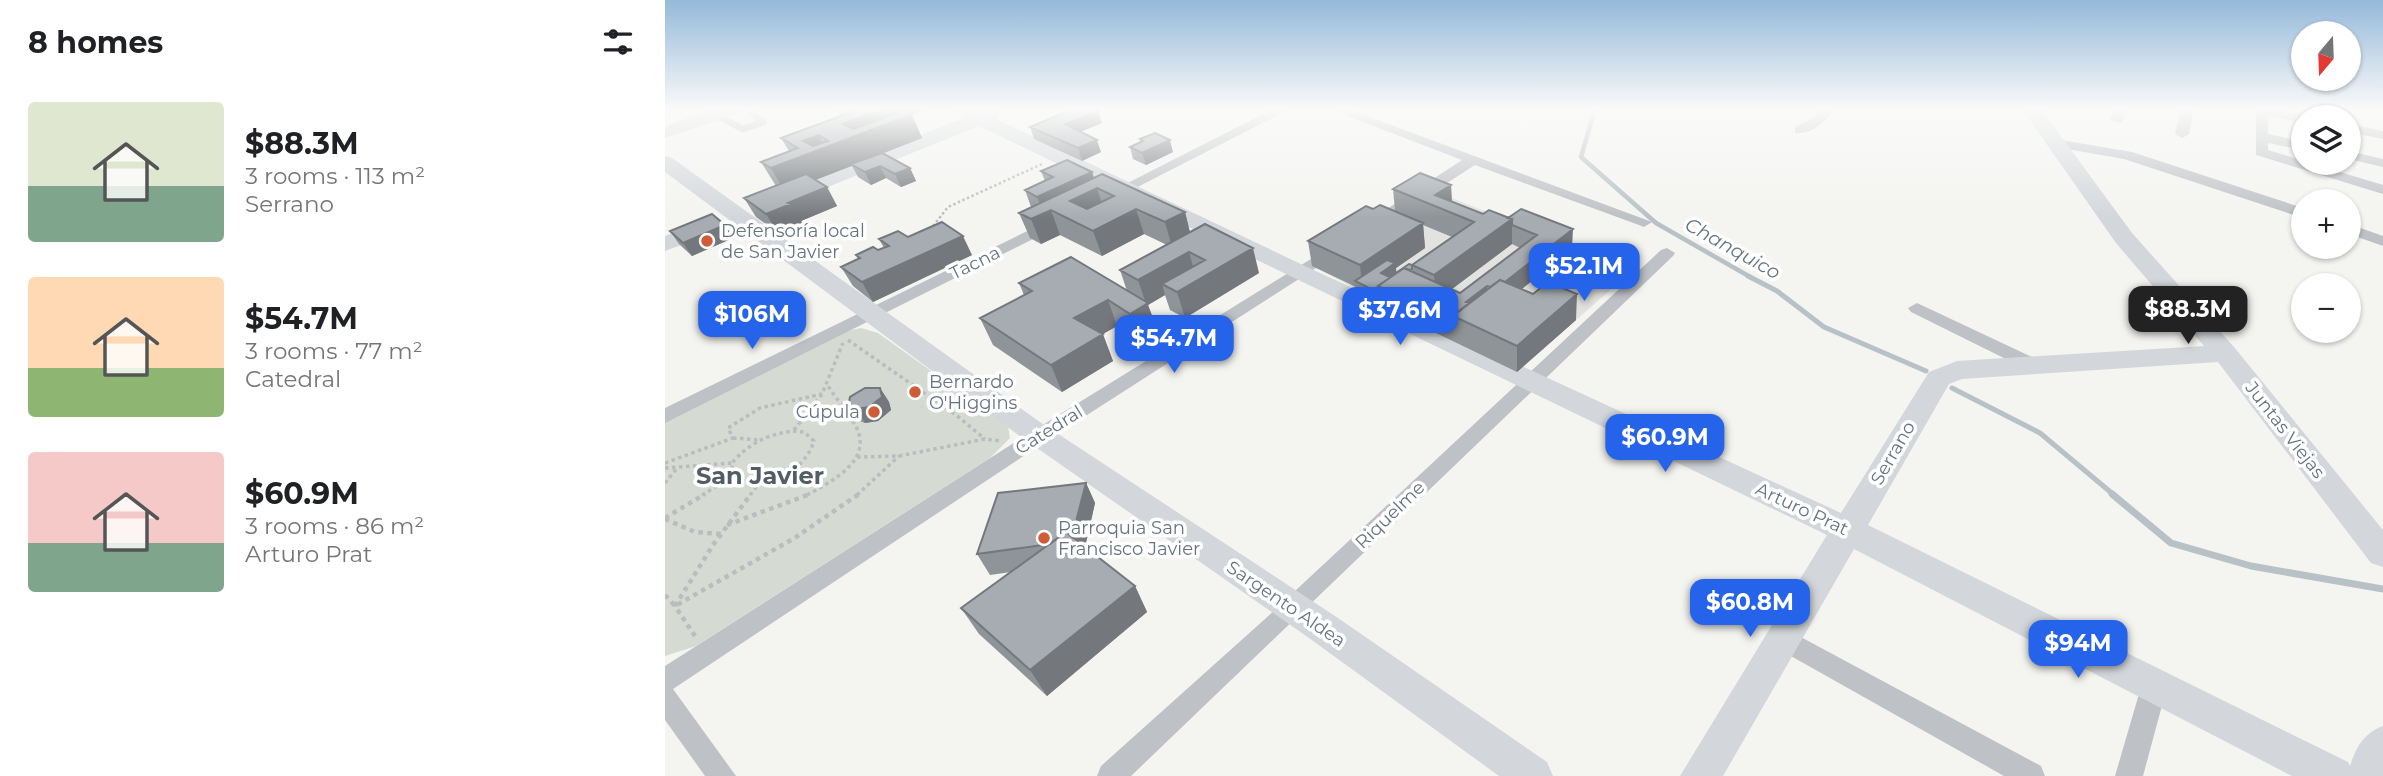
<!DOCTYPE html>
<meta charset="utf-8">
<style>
:root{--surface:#fff;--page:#f2f2f2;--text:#202124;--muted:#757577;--accent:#2563eb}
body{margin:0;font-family:Montserrat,sans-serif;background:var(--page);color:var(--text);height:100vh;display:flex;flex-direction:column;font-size:26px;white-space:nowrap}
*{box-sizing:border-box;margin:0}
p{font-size:23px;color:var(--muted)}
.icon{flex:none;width:38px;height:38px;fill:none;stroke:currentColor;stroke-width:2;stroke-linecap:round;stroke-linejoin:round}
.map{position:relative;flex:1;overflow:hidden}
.details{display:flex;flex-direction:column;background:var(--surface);width:665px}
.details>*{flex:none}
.needle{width:46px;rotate:199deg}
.controls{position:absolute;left:1626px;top:21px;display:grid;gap:14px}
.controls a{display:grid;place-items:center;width:70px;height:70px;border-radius:50%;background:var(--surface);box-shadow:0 2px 5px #0004;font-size:35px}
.price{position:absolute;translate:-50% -60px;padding:0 16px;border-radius:14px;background:var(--accent);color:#fff;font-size:23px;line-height:46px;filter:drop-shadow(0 2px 4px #0008)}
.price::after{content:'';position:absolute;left:50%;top:42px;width:21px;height:16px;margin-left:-10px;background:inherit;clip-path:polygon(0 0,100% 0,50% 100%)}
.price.selected{background:#222;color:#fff}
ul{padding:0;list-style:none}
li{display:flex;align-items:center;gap:21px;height:175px;padding:0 28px}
li span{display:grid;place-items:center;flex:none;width:196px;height:140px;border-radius:7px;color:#555}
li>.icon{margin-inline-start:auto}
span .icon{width:84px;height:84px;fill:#fffc;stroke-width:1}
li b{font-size:30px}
h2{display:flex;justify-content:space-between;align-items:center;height:84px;padding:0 28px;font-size:30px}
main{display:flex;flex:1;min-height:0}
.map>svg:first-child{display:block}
.built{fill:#e2e3e1}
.green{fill:#d5dbd2}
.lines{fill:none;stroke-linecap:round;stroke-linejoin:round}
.stream-far2{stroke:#b8c1c6;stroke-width:4.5}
.stream-far1{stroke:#b8c1c6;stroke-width:5}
.stream{stroke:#b8c1c6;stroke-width:7}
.path-far2{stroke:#babcbe;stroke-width:2.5;stroke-dasharray:2.5 2.5;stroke-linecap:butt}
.path-far1{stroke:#babcbe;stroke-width:3.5;stroke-dasharray:3.5 3.5;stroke-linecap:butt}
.path{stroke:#babcbe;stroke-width:4.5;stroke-dasharray:4.5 4.5;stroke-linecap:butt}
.lane{stroke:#bec1c5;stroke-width:7}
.street{fill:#bec1c5;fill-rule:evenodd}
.secondary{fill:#d3d7db;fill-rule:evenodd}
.wall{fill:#8f9498;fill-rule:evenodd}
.shaded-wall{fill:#74787c;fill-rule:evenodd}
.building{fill:#a6acb1;stroke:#74787c;stroke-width:2;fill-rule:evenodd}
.poi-dot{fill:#cf5c36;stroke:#fff;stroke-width:2.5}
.labels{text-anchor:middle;stroke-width:7;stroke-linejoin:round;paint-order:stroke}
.poi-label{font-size:18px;fill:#66737f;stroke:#fff;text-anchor:start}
.street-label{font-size:18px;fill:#66737f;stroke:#fff}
.water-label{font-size:19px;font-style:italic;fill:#62747c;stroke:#fff}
.district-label{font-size:24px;font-weight:bold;fill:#535d65;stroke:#fff}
</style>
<main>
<section class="details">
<h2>8 homes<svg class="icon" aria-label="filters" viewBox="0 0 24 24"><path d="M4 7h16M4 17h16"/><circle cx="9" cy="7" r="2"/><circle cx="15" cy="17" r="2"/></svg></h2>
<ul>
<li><span style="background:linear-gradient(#dfe7d0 60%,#7fa58c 0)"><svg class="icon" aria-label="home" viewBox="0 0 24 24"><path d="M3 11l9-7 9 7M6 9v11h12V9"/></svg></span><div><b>$88.3M</b><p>3 rooms · 113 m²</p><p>Serrano</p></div></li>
<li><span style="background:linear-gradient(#ffd9b3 65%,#8fb573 0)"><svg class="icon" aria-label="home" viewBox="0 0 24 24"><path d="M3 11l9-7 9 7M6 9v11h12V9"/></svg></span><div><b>$54.7M</b><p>3 rooms · 77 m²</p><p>Catedral</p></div></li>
<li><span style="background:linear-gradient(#f6c9c9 65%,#7fa58c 0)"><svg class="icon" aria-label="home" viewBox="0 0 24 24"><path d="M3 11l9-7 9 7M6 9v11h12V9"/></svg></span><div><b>$60.9M</b><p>3 rooms · 86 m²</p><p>Arturo Prat</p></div></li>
</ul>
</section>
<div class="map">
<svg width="1718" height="776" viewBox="0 0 1718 776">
<rect width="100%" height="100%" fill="#f4f4f1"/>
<path class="built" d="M767 190 968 270 852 372 647 266Z"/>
<path class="green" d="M196 328 213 333 343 426 345 438 325 458 31 646 0 656V422L182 331Z"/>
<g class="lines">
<path class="stream-far2" d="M930 109 916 157 991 223 1087 278"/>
<path class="stream-far1" d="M1083 276 1112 291 1159 327 1261 371
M1287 388 1375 433 1449 495"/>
<path class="stream" d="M1447 494 1506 543 1586 566 1718 589"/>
<path class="path-far2" d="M265 230 283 207 377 164"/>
<path class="path-far1" d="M183 340 291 415 320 439
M129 430 157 394 178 343
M128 431 139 432 149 441C138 475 99 491 67 477V463C83 444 103 434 128 431Z
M68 438 94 440
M192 457 234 456 320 439 336 441
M0 463 68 438 63 428 95 408 157 394
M0 468 67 463
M0 483 12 468
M37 495 67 477
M85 495 95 482
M142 495C169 480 211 459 189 423 181 409 169 397 161 382
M192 495 234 456"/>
<path class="path" d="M0 518 40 494
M0 519 30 532 56 534
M62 525 145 494
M0 595 10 606 128 539 194 494
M30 636 10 606 48 545 86 494"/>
<path class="lane" d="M51 115 78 129 98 122 87 113"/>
<path class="street" d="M608 109H625L451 198 446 199 439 195Z
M664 109H683L987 222 979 227 974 225 810 165 712 228H702V222L797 160Z
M1157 109H1170C1161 121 1147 135 1130 133V127L1148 118Z
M1449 109H1462L1457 123 1445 120Z
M1516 109H1529L1524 134 1517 138 1510 134Z
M1591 109H1609L1643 117H1638V123L1603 116V134L1638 142V150L1603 143V150L1718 185V194L1591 155Z
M1684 124 1718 131V139L1684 132Z
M1390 139 1467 152 1638 208V218L1459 159 1385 146V140Z
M1684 151 1718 159V167L1684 159Z
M385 220 390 222V228L0 423V408Z
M1684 224 1718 236V246L1684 234Z
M667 246 673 248V254L369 449 8 689 71 776H40L0 720V666L355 439Z
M1002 248 1010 253 1008 256 466 776H432L436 766 600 619 996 250Z
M1252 303 1373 360 1375 364 1366 370 1359 368 1246 312 1243 308Z
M1119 628 1376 766 1380 776H1339L1110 647 1107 639 1110 631Z
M1489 675 1498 679 1502 687 1478 776H1450L1476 687 1480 679Z"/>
<path class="secondary" d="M48 109H77L75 113 0 138V126Z
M286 109 333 110 335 114 331 119 642 267 1176 513 1264 372 1292 361 1539 346 1451 243 1357 109H1376L1467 233 1569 347 1718 530V567L1706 563 1553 362 1297 379 1284 384 1203 525 1683 762 1685 766C1691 747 1699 733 1718 726V776H1627L1189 549 1058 776H1015L1162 535 314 126 128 201H112L109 196 112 191 299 118Z
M0 156 7 158 372 420 670 616 882 762 888 776H834L644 638 352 434 0 172Z
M46 219 57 226 54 231 0 251V236Z"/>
</g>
<path class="wall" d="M172 109H263L247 115 257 138 218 153 245 168 251 181 236 187 221 178 206 185 193 177 187 166 150 180 162 187 172 206 136 221 137 223 113 233 91 217 79 198 111 186 96 162 124 151 116 138 175 116Z
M437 123 415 132 436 152 417 161 369 139 365 127Z
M475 139 508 152 481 165 468 159 465 147 476 142Z
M376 171 427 172 429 178 520 212 525 232 594 273 520 318 505 310 500 295 483 305 492 329 474 340 452 326 437 334 448 361 397 392 328 345 315 318 359 295 354 283 462 291 455 270 502 245 479 234 437 256 395 235 376 244 365 238 354 213 366 207 360 190 380 181Z
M786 185 787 202 907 248 857 289 911 320 852 372 692 295 691 287 647 266 643 241 708 209 730 211 728 189ZM758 225 787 237 747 265 731 273V268L760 248ZM847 244 855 248 795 293 787 289Z
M60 225 68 238 27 256 14 244 5 231Z
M243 237 307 255 208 302 188 286 176 267 193 259 191 255 213 250 219 248 214 239Z
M215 388 224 402 226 410 213 421 200 423 192 420 183 407Z
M421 483 430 503 420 547 470 586 482 612 382 696 314 634 296 608 346 572 325 575 312 554Z"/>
<path class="shaded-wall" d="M207 109H263L247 115 257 138 120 192 106 168 145 153 138 141ZM154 135 163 141 160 147Z
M433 111 437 123 404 136 400 124Z
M432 140 436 152 417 161 413 148Z
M505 140 508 152 481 165 477 153Z
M215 166 221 178 206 185 200 172Z
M245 168 251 181 236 187 230 174Z
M427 172 440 213 386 210 395 235 376 244 366 219 379 213 372 197Z
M786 185 787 209 770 195Z
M162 187 172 206 136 221 137 223 113 233 101 214 123 203Z
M471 209 479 234 437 256 428 231Z
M520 212 526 237 507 247 500 222Z
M847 219V244L771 301 769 275Z
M758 223 760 248 731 268 732 277 697 285 695 265Z
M60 225 68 238 27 256 18 243Z
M908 229 907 248 831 310 830 290Z
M298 236 307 255 208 302 197 282Z
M588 248 594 273 520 318 512 292Z
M524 252 531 277 497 284 500 295 483 305 492 329 474 340 465 314 481 304 473 280Z
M822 286 823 306 810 316 801 302Z
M912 294 911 320 852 372V346Z
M443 300 452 326 419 345 409 318Z
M438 334 448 361 397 392 386 365Z
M215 388 224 402 226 410 213 421 200 423 191 409Z
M421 483 430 503 417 561 407 541Z
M470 586 482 612 382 696 365 670Z"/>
<path class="building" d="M195 109H219L178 124 188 129 238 111 246 115 106 168 96 162 133 148 116 138ZM154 135 163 141 148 146 138 141Z
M408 109H430L433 111 400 124 432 140 413 148 365 127Z
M490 133 505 140 477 153 465 147 478 141 475 139Z
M217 153 245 168 230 174 215 166 200 172 186 164Z
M402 160 427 172 372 197 360 190 388 177 376 171Z
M755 173 786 185 770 195 818 214 824 210 847 219 769 275 747 265 809 222 728 189Z
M141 174 162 187 123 203 126 204 101 214 79 198Z
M437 174 520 212 500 222 471 209 428 231 386 210 366 219 354 213ZM432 188 449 196 422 209 405 201Z
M715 205 758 223 695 265 643 241 701 206 708 209Z
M856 209 908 229 840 282 835 280 825 287 822 286 801 302 804 303 788 316 789 322 713 286 739 268 795 293 872 235 847 225V219L843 218Z
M47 214 60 225 18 243 5 231Z
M277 222 298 236 197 282 176 267 195 258 191 255 208 247 213 250 224 246 214 239 233 231 243 237Z
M540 224 588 248 512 292 497 284 540 260 524 252 473 280 455 270Z
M406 257 483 303 465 314 443 300 409 318 438 334 386 365 315 318 367 291 354 283Z
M722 260 730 263 716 273 725 277 744 264 747 265V269L745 270 739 268 713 286 714 293 690 281Z
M835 280 868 294 883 282 912 294 852 346 788 316Z
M200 388H215L217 397 204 407 191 409 183 407 185 397Z
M421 483 407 537 401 532 385 544 312 554 333 493Z
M401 532 470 586 365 670 296 608Z"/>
<linearGradient id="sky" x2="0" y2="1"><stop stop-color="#95b9da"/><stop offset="0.5" stop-color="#fafaf9"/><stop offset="1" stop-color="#fafaf9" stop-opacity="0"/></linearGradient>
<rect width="1718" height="218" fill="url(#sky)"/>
<g class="poi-dot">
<circle cx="42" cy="241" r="7"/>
<circle cx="250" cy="392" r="7"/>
<circle cx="209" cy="412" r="7"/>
<circle cx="379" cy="538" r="7"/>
</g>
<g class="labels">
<g class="poi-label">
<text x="56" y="237">Defensoría local<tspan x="56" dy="21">de San Javier</tspan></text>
<text x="264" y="388">Bernardo<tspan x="264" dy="21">O'Higgins</tspan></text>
<text x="195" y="418" text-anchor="end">Cúpula</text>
<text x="393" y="534">Parroquia San<tspan x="393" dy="21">Francisco Javier</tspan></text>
</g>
<g class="street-label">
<text transform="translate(310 263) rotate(-26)" y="6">Tacna</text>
<text transform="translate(384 430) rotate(-32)" y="6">Catedral</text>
<text transform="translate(1620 430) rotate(52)" y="6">Juntas Viejas</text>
<text transform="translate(1228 453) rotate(-60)" y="6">Serrano</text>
<text transform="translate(1137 509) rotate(25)" y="6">Arturo Prat</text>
<text transform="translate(725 515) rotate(-44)" y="6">Riquelme</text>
<text transform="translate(621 604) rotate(34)" y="6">Sargento Aldea</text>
</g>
<g class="water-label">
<text transform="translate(1068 248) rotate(29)" y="7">Chanquico</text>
</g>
<g class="district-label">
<text x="95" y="484">San Javier</text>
</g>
</g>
</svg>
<div class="controls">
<a><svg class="needle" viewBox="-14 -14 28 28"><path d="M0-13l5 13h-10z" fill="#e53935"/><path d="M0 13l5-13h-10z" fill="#757577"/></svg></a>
<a><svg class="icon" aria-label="layers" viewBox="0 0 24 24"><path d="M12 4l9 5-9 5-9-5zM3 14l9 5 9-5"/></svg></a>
<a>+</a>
<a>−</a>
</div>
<b class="price" style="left:919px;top:303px">$52.1M</b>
<b class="price selected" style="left:1523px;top:346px">$88.3M</b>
<b class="price" style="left:735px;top:347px">$37.6M</b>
<b class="price" style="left:87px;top:351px">$106M</b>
<b class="price" style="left:509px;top:375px">$54.7M</b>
<b class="price" style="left:1000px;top:474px">$60.9M</b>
<b class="price" style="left:1085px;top:639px">$60.8M</b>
<b class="price" style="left:1413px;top:680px">$94M</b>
</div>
</main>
